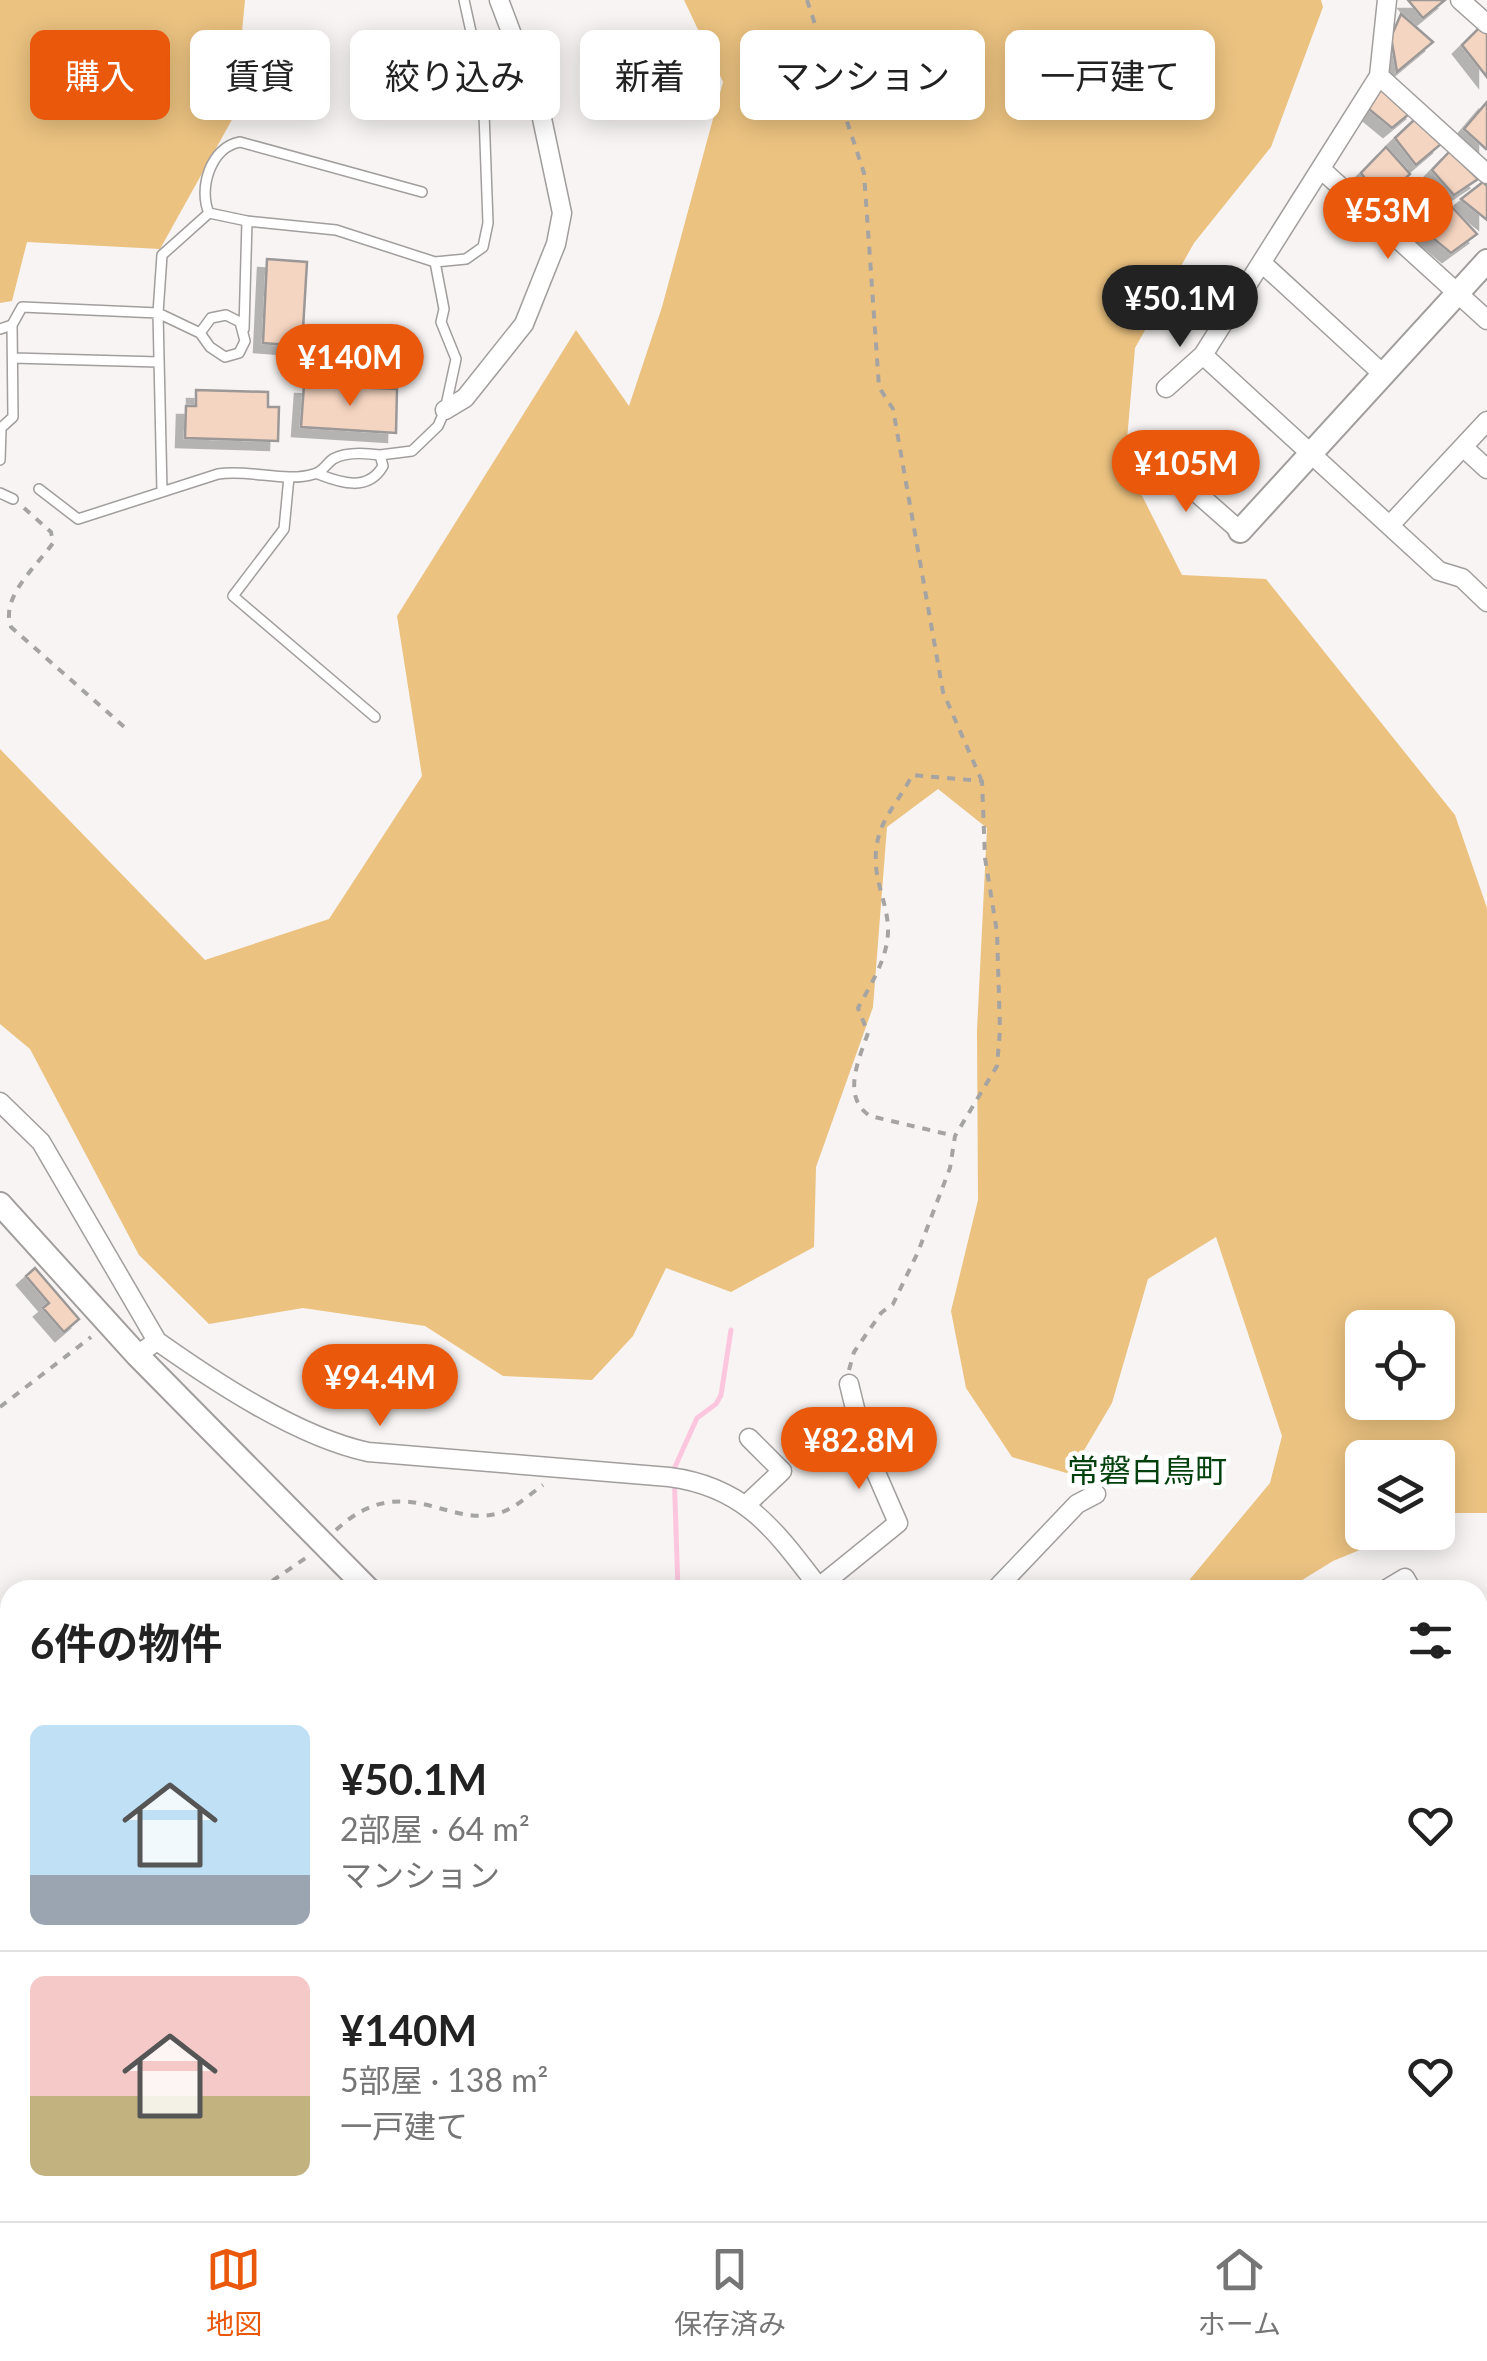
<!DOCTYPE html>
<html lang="ja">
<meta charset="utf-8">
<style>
:root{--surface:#fff;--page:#f2f2f2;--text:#222;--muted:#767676;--line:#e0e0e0;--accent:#ea580c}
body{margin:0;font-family:Lato,"Noto Sans JP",sans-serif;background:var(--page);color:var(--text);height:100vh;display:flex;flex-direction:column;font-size:38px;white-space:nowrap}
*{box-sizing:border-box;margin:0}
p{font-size:32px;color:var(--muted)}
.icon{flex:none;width:55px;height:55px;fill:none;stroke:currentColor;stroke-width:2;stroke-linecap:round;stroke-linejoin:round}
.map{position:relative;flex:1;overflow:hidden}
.details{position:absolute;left:0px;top:1580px;width:1488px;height:642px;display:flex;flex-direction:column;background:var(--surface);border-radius:30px 30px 0 0;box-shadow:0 5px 25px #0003}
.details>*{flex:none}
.top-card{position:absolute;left:30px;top:30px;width:1428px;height:90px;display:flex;gap:20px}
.buttons{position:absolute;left:1345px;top:1310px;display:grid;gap:20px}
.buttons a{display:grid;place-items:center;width:110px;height:110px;border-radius:15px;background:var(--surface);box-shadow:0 5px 25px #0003;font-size:50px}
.price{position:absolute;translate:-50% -85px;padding:0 22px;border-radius:35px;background:var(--accent);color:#fff;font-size:32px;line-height:65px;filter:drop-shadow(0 2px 5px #0008)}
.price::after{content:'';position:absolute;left:50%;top:60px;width:30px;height:22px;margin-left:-15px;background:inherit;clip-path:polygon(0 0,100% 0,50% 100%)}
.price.on{background:#222;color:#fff}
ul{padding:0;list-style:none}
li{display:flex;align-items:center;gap:30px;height:250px;padding:0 30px}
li+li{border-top:2px solid var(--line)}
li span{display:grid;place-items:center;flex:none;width:280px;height:200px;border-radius:15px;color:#555}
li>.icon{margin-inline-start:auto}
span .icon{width:120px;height:120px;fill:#fffc;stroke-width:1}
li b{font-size:42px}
h2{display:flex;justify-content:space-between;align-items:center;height:120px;padding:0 30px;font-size:42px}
.chip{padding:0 35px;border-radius:15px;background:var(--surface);box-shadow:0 5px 25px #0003;font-size:35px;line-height:90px}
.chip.on{background:var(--accent);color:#fff}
.dock{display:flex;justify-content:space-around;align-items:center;height:140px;border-top:2px solid var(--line);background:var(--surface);font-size:28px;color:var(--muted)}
.dock a{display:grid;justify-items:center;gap:5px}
.dock .on{color:var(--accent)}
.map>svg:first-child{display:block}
.green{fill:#ebc280;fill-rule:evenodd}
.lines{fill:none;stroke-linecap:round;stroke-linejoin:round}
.stream{stroke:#fcc7de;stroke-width:5}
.building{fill:#f4d5c1;stroke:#9b9897;stroke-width:2.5;filter:url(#shadow)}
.service-casing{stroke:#a19e9d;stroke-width:12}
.minor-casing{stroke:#a19e9d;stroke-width:21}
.tertiary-casing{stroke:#a19e9d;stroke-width:26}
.path{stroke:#a6a4a3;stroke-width:4;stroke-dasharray:8 8;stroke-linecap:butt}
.service{stroke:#fff;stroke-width:9}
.minor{stroke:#fff;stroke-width:18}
.tertiary{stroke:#fff;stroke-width:22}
.labels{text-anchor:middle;stroke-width:9;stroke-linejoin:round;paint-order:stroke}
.quarter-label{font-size:32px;fill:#02400d;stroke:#fff}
</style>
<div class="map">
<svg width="1487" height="2221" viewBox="0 0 1487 2221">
<defs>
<filter id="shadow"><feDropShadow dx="-9" dy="9" stdDeviation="0" flood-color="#0004"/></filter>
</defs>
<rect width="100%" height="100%" fill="#f7f4f3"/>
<path class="green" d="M0 0H245L234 116 160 249 27 242 12 301 0 303Z
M684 0H1321L1323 7 1271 147 1194 243 1135 348 1125 462 1182 575 1266 579 1455 815 1487 908V1513H1449L1438 1517V1458H1362V1532L1401 1533 1333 1561 1286 1590H1181L1270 1483 1282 1436 1216 1237 1148 1279 1112 1403 1070 1474 1012 1457 966 1388 951 1311 978 1200 977 1030 987 828 938 789 887 827 873 1007 816 1167 814 1247 731 1292 666 1268 633 1336 592 1380 503 1376 425 1326 303 1308 209 1324 139 1255 30 1049 0 1024V749L205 960 329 919 422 776 397 616 576 330 629 406 662 307 723 82ZM1362 1328H1438V1402H1362Z
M1478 1786 1487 1790V2130L1478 2115Z"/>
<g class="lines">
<path class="stream" d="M678 1590 674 1469 697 1418 716 1404 721 1395 731 1330
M466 2221 469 2212"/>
</g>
<path class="building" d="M1408 0H1445L1423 18Z
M1401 14 1433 42 1397 72 1391 37Z
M1480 27 1487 34V77L1462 45Z
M1384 84 1414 110 1392 128 1364 105Z
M1487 102V148L1486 149 1464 129Z
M1416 118 1441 144 1416 165 1395 138Z
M1386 147 1410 174 1382 201 1361 173Z
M1450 151 1478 179 1454 195 1432 170Z
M1425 178 1477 234 1451 253 1398 209 1404 206Z
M1483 182 1487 186V220L1461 199Z
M267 259 307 262 302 346 263 343Z
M304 385 397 389 396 433 301 427Z
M196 390 268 392V407H279L278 441 185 438 186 406H196Z
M35 1268 79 1319 64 1332 43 1308 49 1303 26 1276Z"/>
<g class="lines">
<defs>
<path id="service" d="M209 213 247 221 336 230 435 262 466 259 483 247 488 223 483 86 464 0
M209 213C198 188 211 147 240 142L422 192
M0 329 12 325 22 307 158 313 200 333 210 347 225 357 239 353 245 341 240 322 226 315 211 318 200 333
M244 329 247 221
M13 358 159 362
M380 455 412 451 438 426 445 410 456 359 441 322 444 309 435 262
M0 460 1 428 13 417 12 325
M289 477 284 529 233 596 375 717
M39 489 78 519 218 474C251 469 285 483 314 474 323 472 326 464 333 459 345 452 366 453 380 455L383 466C368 492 341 483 318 474
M162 492 158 313 162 255 209 213
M0 493 13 499"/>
<path id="minor" d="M1387 0 1379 76 1203 355 1439 571 1462 578 1487 602
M1460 0 1487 24
M1379 76 1487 174
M1322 170 1487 320
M1262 263 1384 375
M1166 388 1203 355
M445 410 465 398 524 324 556 244 562 213 540 109 499 0
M1463 447 1487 469
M1164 464 1240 531
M1390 525 1487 421
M0 1102 41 1142 157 1341
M137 1355 157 1341C215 1382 298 1437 368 1452L669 1477C747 1487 776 1532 821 1590
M747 1504 782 1471 749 1438
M819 1587 898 1523 864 1445 849 1384
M995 1590 1077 1504 1096 1494
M1385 1590 1405 1578 1412 1590
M1478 1697 1487 1713
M1478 1820 1487 1815
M1478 1944 1487 1959
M1076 2212 1085 2221
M1219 2212 1227 2221
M1316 2212 1324 2221
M1386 2221 1393 2212"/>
<path id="tertiary" d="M1240 531 1487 261
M0 1204 137 1355 369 1590
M984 2212 993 2221"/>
</defs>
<use href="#service" class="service-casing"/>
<use href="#minor" class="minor-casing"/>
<use href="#tertiary" class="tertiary-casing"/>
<path class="path" d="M807 0 864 173 879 387 893 409 943 692 981 779
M24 508 51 532 53 543C36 567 0 597 11 627L130 732
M849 1370 854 1352 881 1313 893 1304 918 1252 950 1168 955 1136 997 1066 1000 1030 997 932 985 858 982 781 912 775C901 799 881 817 877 844 871 877 887 899 888 928 889 956 871 984 858 1008L868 1033C859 1059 841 1097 870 1116L955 1136
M0 1407 91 1337
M336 1530C408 1463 454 1539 511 1508 522 1502 533 1492 543 1485
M259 1590 307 1557
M0 1810 10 1799
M0 1907 10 1916
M370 2212 382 2221
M92 2221 141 2212
M414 2221 418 2212
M461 2221 465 2212
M491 2221 494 2212"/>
<use href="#service" class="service"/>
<use href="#minor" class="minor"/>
<use href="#tertiary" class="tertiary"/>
</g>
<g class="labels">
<g class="quarter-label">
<text x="1147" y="1482">常磐白鳥町</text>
</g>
</g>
</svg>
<div class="buttons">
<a><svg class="icon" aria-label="locate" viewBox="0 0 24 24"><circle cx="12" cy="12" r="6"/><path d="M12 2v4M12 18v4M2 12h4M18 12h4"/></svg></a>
<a><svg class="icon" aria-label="layers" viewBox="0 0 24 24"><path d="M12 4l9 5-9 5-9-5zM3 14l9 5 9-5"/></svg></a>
</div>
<b class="price" style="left:1388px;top:262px">¥53M</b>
<b class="price on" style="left:1180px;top:350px">¥50.1M</b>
<b class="price" style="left:350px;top:409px">¥140M</b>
<b class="price" style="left:1186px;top:515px">¥105M</b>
<b class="price" style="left:380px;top:1429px">¥94.4M</b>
<b class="price" style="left:859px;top:1492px">¥82.8M</b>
<div class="top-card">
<a class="chip on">購入</a>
<a class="chip">賃貸</a>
<a class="chip">絞り込み</a>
<a class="chip">新着</a>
<a class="chip">マンション</a>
<a class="chip">一戸建て</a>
</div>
<section class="details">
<h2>6件の物件<svg class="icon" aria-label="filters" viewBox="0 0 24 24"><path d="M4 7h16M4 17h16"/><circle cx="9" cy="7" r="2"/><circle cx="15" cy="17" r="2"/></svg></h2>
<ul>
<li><span style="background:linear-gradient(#bfe0f5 75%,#9aa5b1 0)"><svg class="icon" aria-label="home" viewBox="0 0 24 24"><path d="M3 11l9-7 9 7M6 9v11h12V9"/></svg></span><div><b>¥50.1M</b><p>2部屋 · 64 m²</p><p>マンション</p></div><svg class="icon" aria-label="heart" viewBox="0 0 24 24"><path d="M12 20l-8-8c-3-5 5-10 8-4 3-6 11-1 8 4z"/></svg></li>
<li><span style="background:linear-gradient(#f6c9c9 60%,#c2b280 0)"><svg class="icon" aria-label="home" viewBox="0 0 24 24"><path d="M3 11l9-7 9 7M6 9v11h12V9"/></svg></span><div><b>¥140M</b><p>5部屋 · 138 m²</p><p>一戸建て</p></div><svg class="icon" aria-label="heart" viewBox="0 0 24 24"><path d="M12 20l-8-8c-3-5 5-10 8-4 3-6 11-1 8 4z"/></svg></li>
</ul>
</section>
</div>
<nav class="dock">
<a class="on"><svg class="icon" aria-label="map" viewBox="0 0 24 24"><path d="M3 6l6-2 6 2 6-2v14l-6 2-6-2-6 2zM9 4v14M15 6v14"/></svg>地図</a>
<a><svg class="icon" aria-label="saved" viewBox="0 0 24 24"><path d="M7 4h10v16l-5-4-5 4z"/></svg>保存済み</a>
<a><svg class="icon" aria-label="home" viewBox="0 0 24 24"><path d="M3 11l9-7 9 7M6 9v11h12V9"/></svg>ホーム</a>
</nav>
